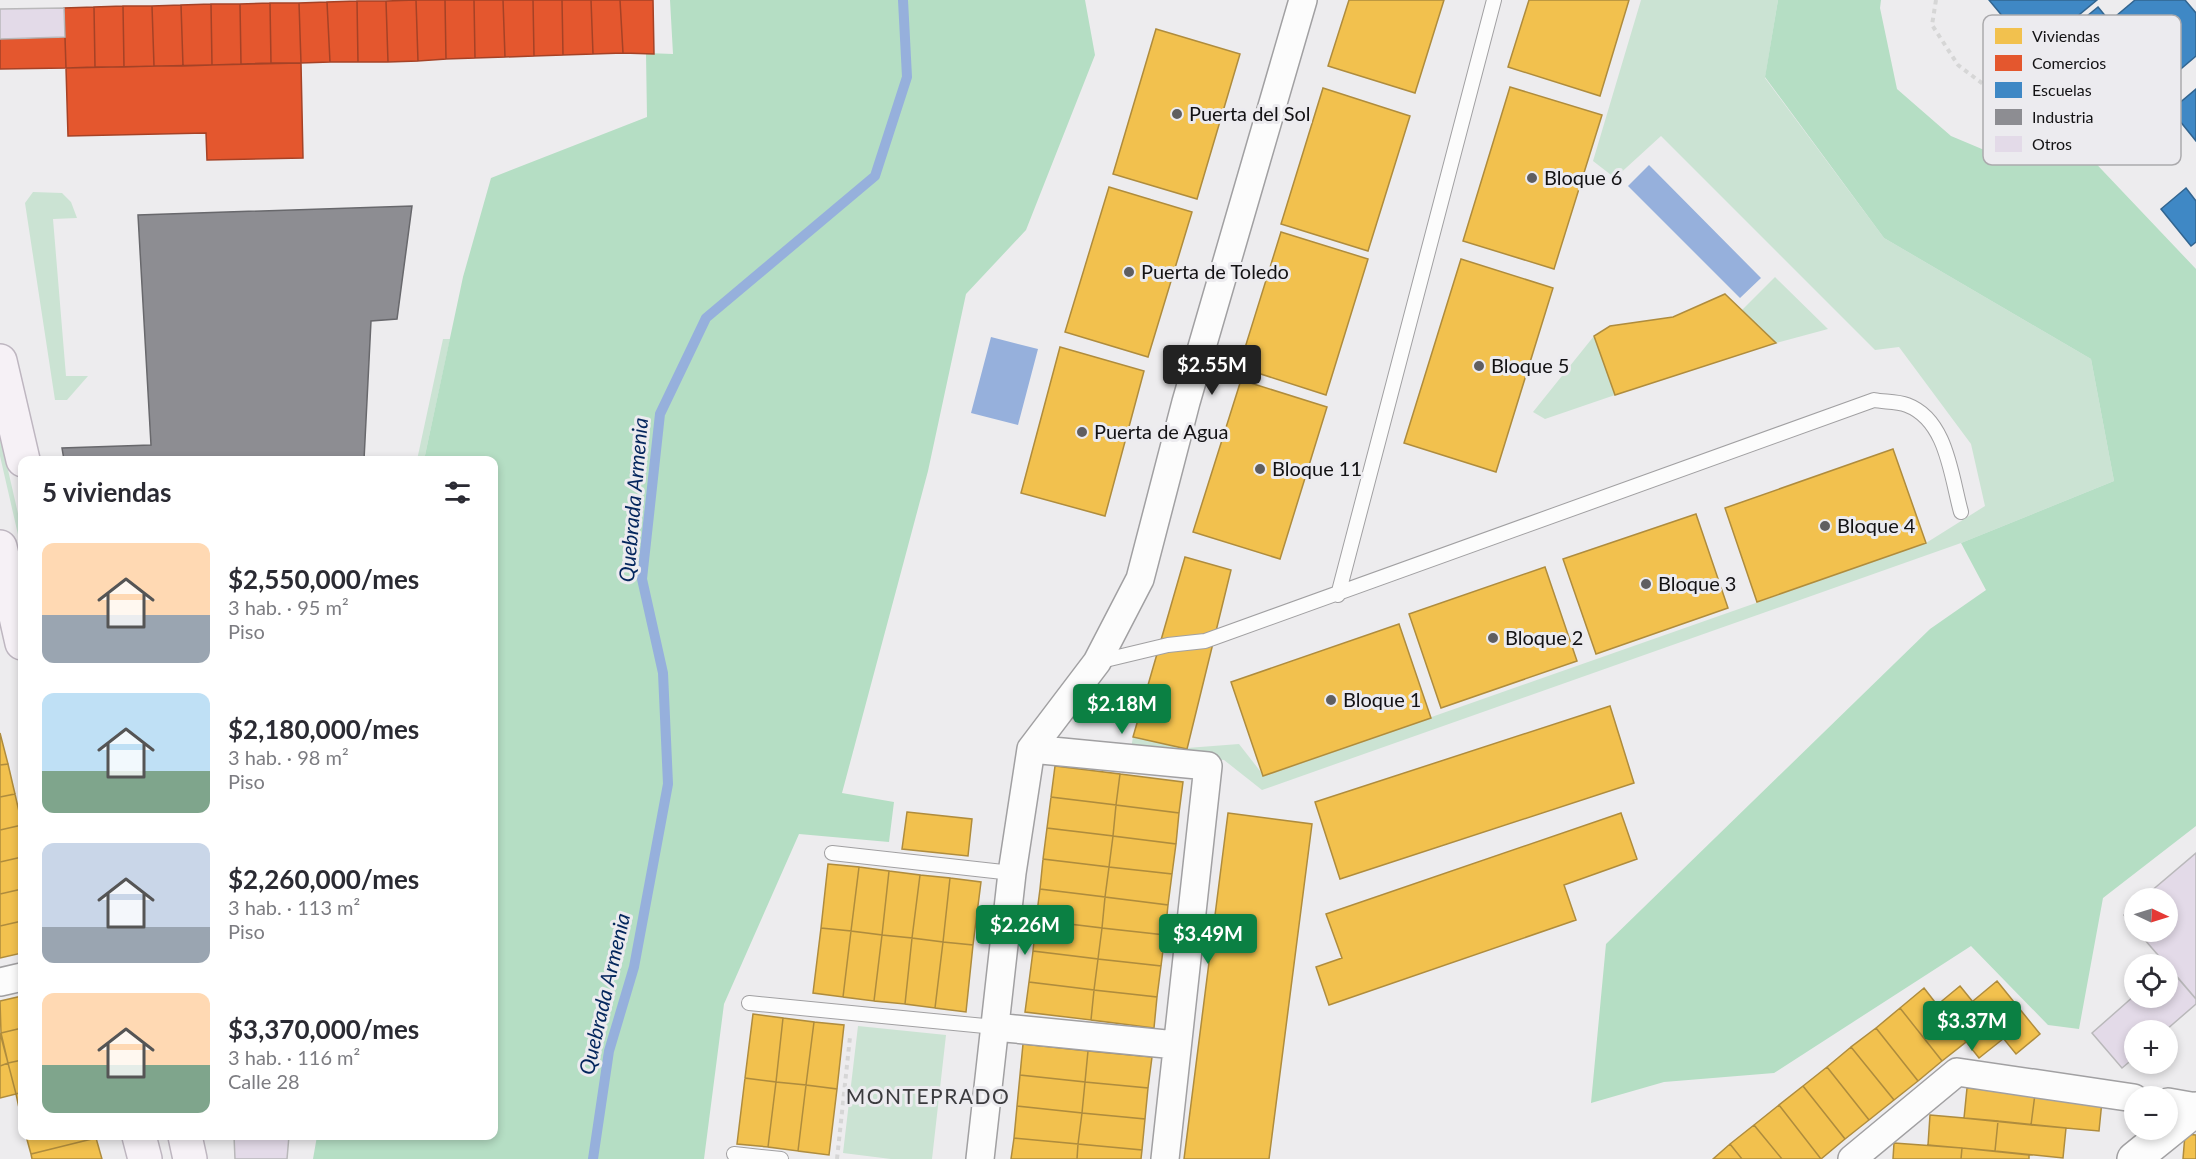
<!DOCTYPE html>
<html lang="es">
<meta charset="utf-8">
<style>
:root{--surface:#fff;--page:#f2f2f3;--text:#2b2b33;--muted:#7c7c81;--accent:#0b8043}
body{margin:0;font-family:Lato,sans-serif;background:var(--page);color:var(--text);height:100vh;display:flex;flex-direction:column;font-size:22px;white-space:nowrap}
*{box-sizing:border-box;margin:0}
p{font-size:20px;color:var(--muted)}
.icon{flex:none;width:33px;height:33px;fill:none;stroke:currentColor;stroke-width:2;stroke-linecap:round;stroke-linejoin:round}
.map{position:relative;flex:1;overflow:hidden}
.sheet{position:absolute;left:18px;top:456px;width:480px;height:684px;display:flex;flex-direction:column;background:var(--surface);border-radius:12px;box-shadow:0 3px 9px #0003}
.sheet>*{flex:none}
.needle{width:39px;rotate:94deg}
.buttons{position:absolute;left:2124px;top:888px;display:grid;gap:12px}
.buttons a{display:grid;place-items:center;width:54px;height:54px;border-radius:50%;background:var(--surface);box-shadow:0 3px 9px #0003;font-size:30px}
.price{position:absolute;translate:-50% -51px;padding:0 14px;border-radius:6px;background:var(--accent);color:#fff;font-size:20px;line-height:39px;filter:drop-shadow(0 2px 3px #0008)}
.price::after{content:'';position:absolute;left:50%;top:36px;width:18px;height:14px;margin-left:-9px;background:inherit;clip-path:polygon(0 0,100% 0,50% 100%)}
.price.active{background:#222;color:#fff}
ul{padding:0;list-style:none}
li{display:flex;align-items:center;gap:18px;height:150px;padding:0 24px}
li span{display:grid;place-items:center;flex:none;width:168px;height:120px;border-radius:12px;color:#555}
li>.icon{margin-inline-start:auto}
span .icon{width:72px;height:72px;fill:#fffc;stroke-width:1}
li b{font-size:26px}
h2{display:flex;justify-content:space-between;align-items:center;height:72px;padding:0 24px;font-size:26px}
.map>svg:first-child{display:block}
.green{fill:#cbe3d3}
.forest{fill:#b5dec4}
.water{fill:#96b0dc}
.homes{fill:#f2c14e;stroke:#af8c3d;stroke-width:1.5}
.shops{fill:#e4572e;stroke:#a54226;stroke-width:1.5}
.schools{fill:#3f88c5;stroke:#326590;stroke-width:1.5}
.industry{fill:#8d8d92;stroke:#68686c;stroke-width:1.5}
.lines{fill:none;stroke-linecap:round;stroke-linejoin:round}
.stream{stroke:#96b0dc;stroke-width:10}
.building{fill:#e3dae8;stroke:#b9b8ba;stroke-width:1.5}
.service-casing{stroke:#a1a0a2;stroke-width:16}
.minor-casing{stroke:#a1a0a2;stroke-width:30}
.tertiary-casing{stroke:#a1a0a2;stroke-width:36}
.primary-casing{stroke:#beb6c0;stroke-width:36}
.path{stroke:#d6d6d6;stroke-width:4;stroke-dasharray:4.5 4.5;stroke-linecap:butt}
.service{stroke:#fcfcfc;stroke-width:14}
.minor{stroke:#fcfcfc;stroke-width:27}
.tertiary{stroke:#fcfcfc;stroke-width:33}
.primary{stroke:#f6f1f6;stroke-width:33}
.poi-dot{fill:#5f5e60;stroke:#ecebef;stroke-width:2}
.labels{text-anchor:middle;stroke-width:6;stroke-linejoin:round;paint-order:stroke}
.poi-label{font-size:20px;fill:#131214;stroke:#ecebef;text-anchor:start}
.water-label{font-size:21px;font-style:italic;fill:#04265d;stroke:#ecebef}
.neighbourhood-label{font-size:21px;letter-spacing:1.5px;fill:#3b3b3e;stroke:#ecebef}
.key{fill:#ecebef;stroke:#abaaad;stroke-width:1.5}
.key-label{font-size:16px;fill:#131214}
</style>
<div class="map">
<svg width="2196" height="1159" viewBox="0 0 2196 1159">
<rect width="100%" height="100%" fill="#edecee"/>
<path class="green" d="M1641 0H1778L1765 78 1884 238 2091 359 2114 481 1961 543 1262 790 1224 760 1131 748 1133 737 1187 748 1239 744 1264 776 1926 543 1985 506 1971 444 1899 347 1875 350 1661 136 1615 178 1593 161Z
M33 192 62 193 71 202 77 218 53 219 66 376H88L67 400H55L25 203Z
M1775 277 1828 329 1776 343 1742 310Z
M1594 336 1615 395 1545 419 1533 412Z
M443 339H450L424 460H417Z
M0 435 22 531V552L0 456Z
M858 1026 946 1035 932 1159H891L843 1153Z"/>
<path class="forest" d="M670 0H1085L1095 55 1026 230 966 294 928 471 842 793 894 802 889 842 799 834 724 1004 704 1159H313L317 1136H494V460H424L463 277 491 178 647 117 646 53 673 54Z
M1778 0H1881L1880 8 1897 89 1951 136 1989 152 2066 132 2196 269V826L2103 898 2079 1029 2048 1025 1971 946 1774 1073 1664 1082 1591 1103 1606 944 1930 629 1986 590 1961 543 2114 481 2091 359 1884 238 1765 77Z"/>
<path class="water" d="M1649 165 1761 278 1740 298 1628 186Z
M991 337 1038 349 1018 425 971 413Z"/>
<path class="homes" d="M1349 0H1444L1415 93 1328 66Z
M1529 0H1629L1600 96 1508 67Z
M1156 29 1240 54 1197 199 1113 174Z
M1510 87 1602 115 1554 269 1463 241Z
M1323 88 1410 116 1368 251 1281 224Z
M1109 187 1192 212 1148 357 1065 332Z
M1281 232 1368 259 1326 395 1239 367Z
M1461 259 1553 288 1496 472 1404 443Z
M1725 294 1776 343 1615 395 1594 336 1610 326 1673 317Z
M1060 347 1144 371 1105 516 1021 493Z
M1241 380 1327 407 1280 559 1193 532Z
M1893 449 1926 543 1757 602 1725 508Z
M1696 514 1728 608 1596 654 1563 559Z
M1185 557 1231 570 1187 749 1133 737Z
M1545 567 1577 661 1441 708 1409 614Z
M1399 624 1431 718 1263 776 1231 682Z
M1610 706 1634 783 1340 879 1315 802Z
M0 733 8 764 0 765Z
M8 764 15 794 0 797V765Z
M1055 766 1120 774 1116 805 1051 797Z
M1120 774 1183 782 1179 813 1116 805Z
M15 794 22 825 0 830V797Z
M1051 797 1116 805 1113 836 1047 828Z
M1116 805 1179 813 1176 844 1113 836Z
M907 812 972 819 968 856 902 849Z
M1228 813 1312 824 1269 1159H1184Z
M1621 813 1637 859 1564 885 1576 920 1329 1005 1316 967 1342 958 1326 914Z
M22 825V857L0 862V830Z
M1047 828 1113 836 1109 867 1043 859Z
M1113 836 1176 844 1172 874 1109 867Z
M22 857V889L0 894V862Z
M1043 859 1109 867 1105 897 1040 889Z
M828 864 859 867 851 931 821 928Z
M859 867 889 871 882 935 851 931Z
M1109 867 1172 874 1168 905 1105 897Z
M889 871 920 875 912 938 882 935Z
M920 875 950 878 943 942 912 938Z
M950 878 981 882 973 945 943 942Z
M22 889V921L0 926V894Z
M1040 889 1105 897 1102 928 1036 920Z
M1105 897 1168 905 1165 935 1102 928Z
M1036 920 1102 928 1098 959 1033 951Z
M22 921V953L0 958V926Z
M821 928 851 931 843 997 813 993Z
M1102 928 1165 935 1161 966 1098 959Z
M851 931 882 935 874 1001 843 997Z
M882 935 912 938 905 1004 874 1001Z
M912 938 943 942 935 1008 905 1004Z
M943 942 973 945 966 1012 935 1008Z
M1033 951 1098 959 1094 990 1029 982Z
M1098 959 1161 966 1157 997 1094 990Z
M1997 981 2040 1034 2016 1054 1973 1001Z
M1029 982 1094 990 1091 1020 1025 1012Z
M1960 986 2003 1039 1979 1058 1937 1005Z
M1924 988 1966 1042 1942 1061 1900 1008Z
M1094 990 1157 997 1154 1028 1091 1020Z
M22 996V1028L1 1033 0 1001Z
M1900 1008 1942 1061 1918 1081 1876 1028Z
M753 1014 783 1018 776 1082 745 1078Z
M783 1018 814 1022 806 1085 776 1082Z
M814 1022 844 1025 837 1089 806 1085Z
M22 1028V1060L8 1063 1 1033Z
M1876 1028 1918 1081 1894 1100 1851 1047Z
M0 1033 8 1063 0 1066Z
M1023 1044 1088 1051 1085 1082 1020 1075Z
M1851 1047 1894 1100 1869 1120 1827 1067Z
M1088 1051 1152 1057 1148 1088 1085 1082Z
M22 1060V1092L16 1094 8 1063Z
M8 1063 16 1094 0 1098V1066Z
M1827 1067 1869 1120 1845 1139 1803 1086Z
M1020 1075 1085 1082 1082 1113 1017 1106Z
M745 1078 776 1082 768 1147 737 1144Z
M776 1082 806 1085 798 1151 768 1147Z
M1085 1082 1148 1088 1145 1119 1082 1113Z
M806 1085 837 1089 829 1155 798 1151Z
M1803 1086 1845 1139 1821 1159 1779 1105Z
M1967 1088 2035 1094 2031 1125 1964 1118Z
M22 1092V1122L16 1094Z
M2035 1094 2102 1101 2099 1131 2031 1125Z
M1779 1105 1821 1159H1782L1754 1125Z
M1017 1106 1082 1113 1078 1144 1014 1138Z
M1082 1113 1145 1119 1142 1150 1078 1144Z
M1930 1115 1998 1121 1995 1151 1928 1145Z
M1998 1121 2066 1128 2063 1158 1995 1151Z
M1754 1125 1782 1159H1742L1730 1144Z
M2185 1134 2196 1135V1159H2183Z
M26 1136H96V1138L31 1154Z
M96 1138 102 1159H32L31 1154Z
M1014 1138 1078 1144 1077 1159H1011Z
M1894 1143 1962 1148 1961 1159H1893Z
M1078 1144 1142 1150 1141 1159H1077Z
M1730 1144 1742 1159H1713Z
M1962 1148 2029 1155V1159H1961Z"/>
<path class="shops" d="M416 0 418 61 388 62 386 1Z
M416 0H445L446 59 418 61Z
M445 0H474L475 58 446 59Z
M474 0H503L505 57 475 58Z
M503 0H533L534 56 505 57Z
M533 0H562L563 55 534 56Z
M562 0H591L593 54 563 55Z
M591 0H620L623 53 593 54Z
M620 0H653L654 54 623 53Z
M357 1 358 62H330L327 2Z
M357 1H386L388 62H358Z
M327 2 330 62 301 63 299 3Z
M270 3 271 63 241 64 240 4Z
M270 3H299L301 63H271Z
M211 4 212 65 183 66 181 5Z
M211 4H240L241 64 212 65Z
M181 5 183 66H154L152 6Z
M123 6 124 67H95L94 7Z
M123 6H152L154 66 124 67Z
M94 7 95 67 66 68 64 8Z
M65 37 66 68 0 69V39Z
M301 63 303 158 207 160 206 133 68 136 66 68Z"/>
<path class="schools" d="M1989 0H2097L2033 53Z
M2135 0H2185L2196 13V56L2162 85 2110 21Z
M2098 7 2162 85 2129 112 2065 34Z
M2196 89V141L2171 110Z
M2186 188 2196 201V242L2191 246 2161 209Z"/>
<path class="industry" d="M412 206 397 319 371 321 364 460H64L62 448 151 445 138 215Z"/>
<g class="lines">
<path class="stream" d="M593 1159 609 1051 634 967 668 784 663 673 642 579 660 414 706 318 875 176 907 77 903 0"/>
</g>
<path class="building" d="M64 8 65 37 0 39V9Z
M2196 853V999L2138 932H2168V898H2143Z
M2134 906V927L2124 915Z
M2168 966 2196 999V1004L2166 1030H2134V1058L2122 1068 2092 1033 2134 996 2168 998Z
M234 1136H289L287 1159H235Z"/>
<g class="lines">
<defs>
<path id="service" d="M1338 595 1494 0
M1097 662 1168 645 1205 641 1874 400C1884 402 1897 401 1907 405 1947 420 1951 476 1961 512
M832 853 1012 873
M749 1003 995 1027
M734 1154 781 1159"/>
<path id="minor" d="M1031 749 1208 766 1165 1159
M0 982 22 977
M995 1027 1176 1045
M2168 1102 2196 1107
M980 1159 1012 873 1031 749 1097 662 1140 579 1186 402 1303 0
M1852 1159 1957 1072 2134 1098"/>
<path id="tertiary" d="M2134 1159 2196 1109"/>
<path id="primary" d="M0 361 23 460
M0 547 22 643
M139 1136 145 1159
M185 1136 190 1159"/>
</defs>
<use href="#service" class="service-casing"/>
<use href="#minor" class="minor-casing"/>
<use href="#tertiary" class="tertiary-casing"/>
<use href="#primary" class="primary-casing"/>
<path class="path" d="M1936 0 1932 25 1958 65 2016 109
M837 1159 850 1037"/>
<use href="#service" class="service"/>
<use href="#minor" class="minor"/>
<use href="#tertiary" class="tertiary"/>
<use href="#primary" class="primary"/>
</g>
<g class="poi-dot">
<circle cx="1177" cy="114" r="6"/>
<circle cx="1532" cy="178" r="6"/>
<circle cx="1129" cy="272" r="6"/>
<circle cx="1479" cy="366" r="6"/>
<circle cx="1082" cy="432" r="6"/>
<circle cx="1260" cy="469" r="6"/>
<circle cx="1825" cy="526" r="6"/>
<circle cx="1646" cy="584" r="6"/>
<circle cx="1493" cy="638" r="6"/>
<circle cx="1331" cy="700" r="6"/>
</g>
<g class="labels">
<g class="poi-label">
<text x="1189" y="121">Puerta del Sol</text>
<text x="1544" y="185">Bloque 6</text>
<text x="1141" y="279">Puerta de Toledo</text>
<text x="1491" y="373">Bloque 5</text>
<text x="1094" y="439">Puerta de Agua</text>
<text x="1272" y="476">Bloque 11</text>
<text x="1837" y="533">Bloque 4</text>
<text x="1658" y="591">Bloque 3</text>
<text x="1505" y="645">Bloque 2</text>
<text x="1343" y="707">Bloque 1</text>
</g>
<g class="water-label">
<text transform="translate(634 500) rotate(-85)" y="7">Quebrada Armenia</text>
<text transform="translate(605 994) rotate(-77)" y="7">Quebrada Armenia</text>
</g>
<g class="neighbourhood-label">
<text x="928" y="1104">MONTEPRADO</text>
</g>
</g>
<rect x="1983" y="15" width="198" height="150" rx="9" class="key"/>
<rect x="1995" y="28" width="27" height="16" fill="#f2c14e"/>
<rect x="1995" y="55" width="27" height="16" fill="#e4572e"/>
<rect x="1995" y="82" width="27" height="16" fill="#3f88c5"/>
<rect x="1995" y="109" width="27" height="16" fill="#8d8d92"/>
<rect x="1995" y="136" width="27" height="16" fill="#e3dae8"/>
<g class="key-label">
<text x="2032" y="42">Viviendas</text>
<text x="2032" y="69">Comercios</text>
<text x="2032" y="96">Escuelas</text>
<text x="2032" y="123">Industria</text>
<text x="2032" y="150">Otros</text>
</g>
</svg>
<div class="buttons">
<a><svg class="needle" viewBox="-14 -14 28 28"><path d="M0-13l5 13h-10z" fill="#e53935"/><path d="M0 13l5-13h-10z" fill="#7c7c81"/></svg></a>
<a><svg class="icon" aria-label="locate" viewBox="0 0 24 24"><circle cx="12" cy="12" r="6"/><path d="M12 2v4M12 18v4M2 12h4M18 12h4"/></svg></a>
<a>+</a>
<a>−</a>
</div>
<b class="price active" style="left:1212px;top:396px">$2.55M</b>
<b class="price" style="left:1122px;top:735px">$2.18M</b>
<b class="price" style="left:1025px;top:956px">$2.26M</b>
<b class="price" style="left:1208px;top:965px">$3.49M</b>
<b class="price" style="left:1972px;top:1052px">$3.37M</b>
<section class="sheet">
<h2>5 viviendas<svg class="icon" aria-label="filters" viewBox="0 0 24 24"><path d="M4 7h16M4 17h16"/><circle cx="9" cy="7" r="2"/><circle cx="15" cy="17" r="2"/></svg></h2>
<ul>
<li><span style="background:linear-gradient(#ffd9b3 60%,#9aa5b1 0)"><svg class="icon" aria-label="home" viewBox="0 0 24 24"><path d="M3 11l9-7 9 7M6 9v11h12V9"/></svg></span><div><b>$2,550,000/mes</b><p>3 hab. · 95 m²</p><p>Piso</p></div></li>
<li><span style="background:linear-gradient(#bfe0f5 65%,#7fa58c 0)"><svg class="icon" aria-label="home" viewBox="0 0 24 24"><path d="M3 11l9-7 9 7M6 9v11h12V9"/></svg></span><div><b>$2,180,000/mes</b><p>3 hab. · 98 m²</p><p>Piso</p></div></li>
<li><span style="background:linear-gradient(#c9d6e8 70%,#9aa5b1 0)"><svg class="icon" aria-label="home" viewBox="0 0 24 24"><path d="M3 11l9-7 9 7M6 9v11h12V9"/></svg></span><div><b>$2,260,000/mes</b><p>3 hab. · 113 m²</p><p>Piso</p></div></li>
<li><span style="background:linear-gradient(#ffd9b3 60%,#7fa58c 0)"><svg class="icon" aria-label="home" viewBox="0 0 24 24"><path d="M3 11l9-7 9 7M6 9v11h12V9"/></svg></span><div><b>$3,370,000/mes</b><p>3 hab. · 116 m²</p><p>Calle 28</p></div></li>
</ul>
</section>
</div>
